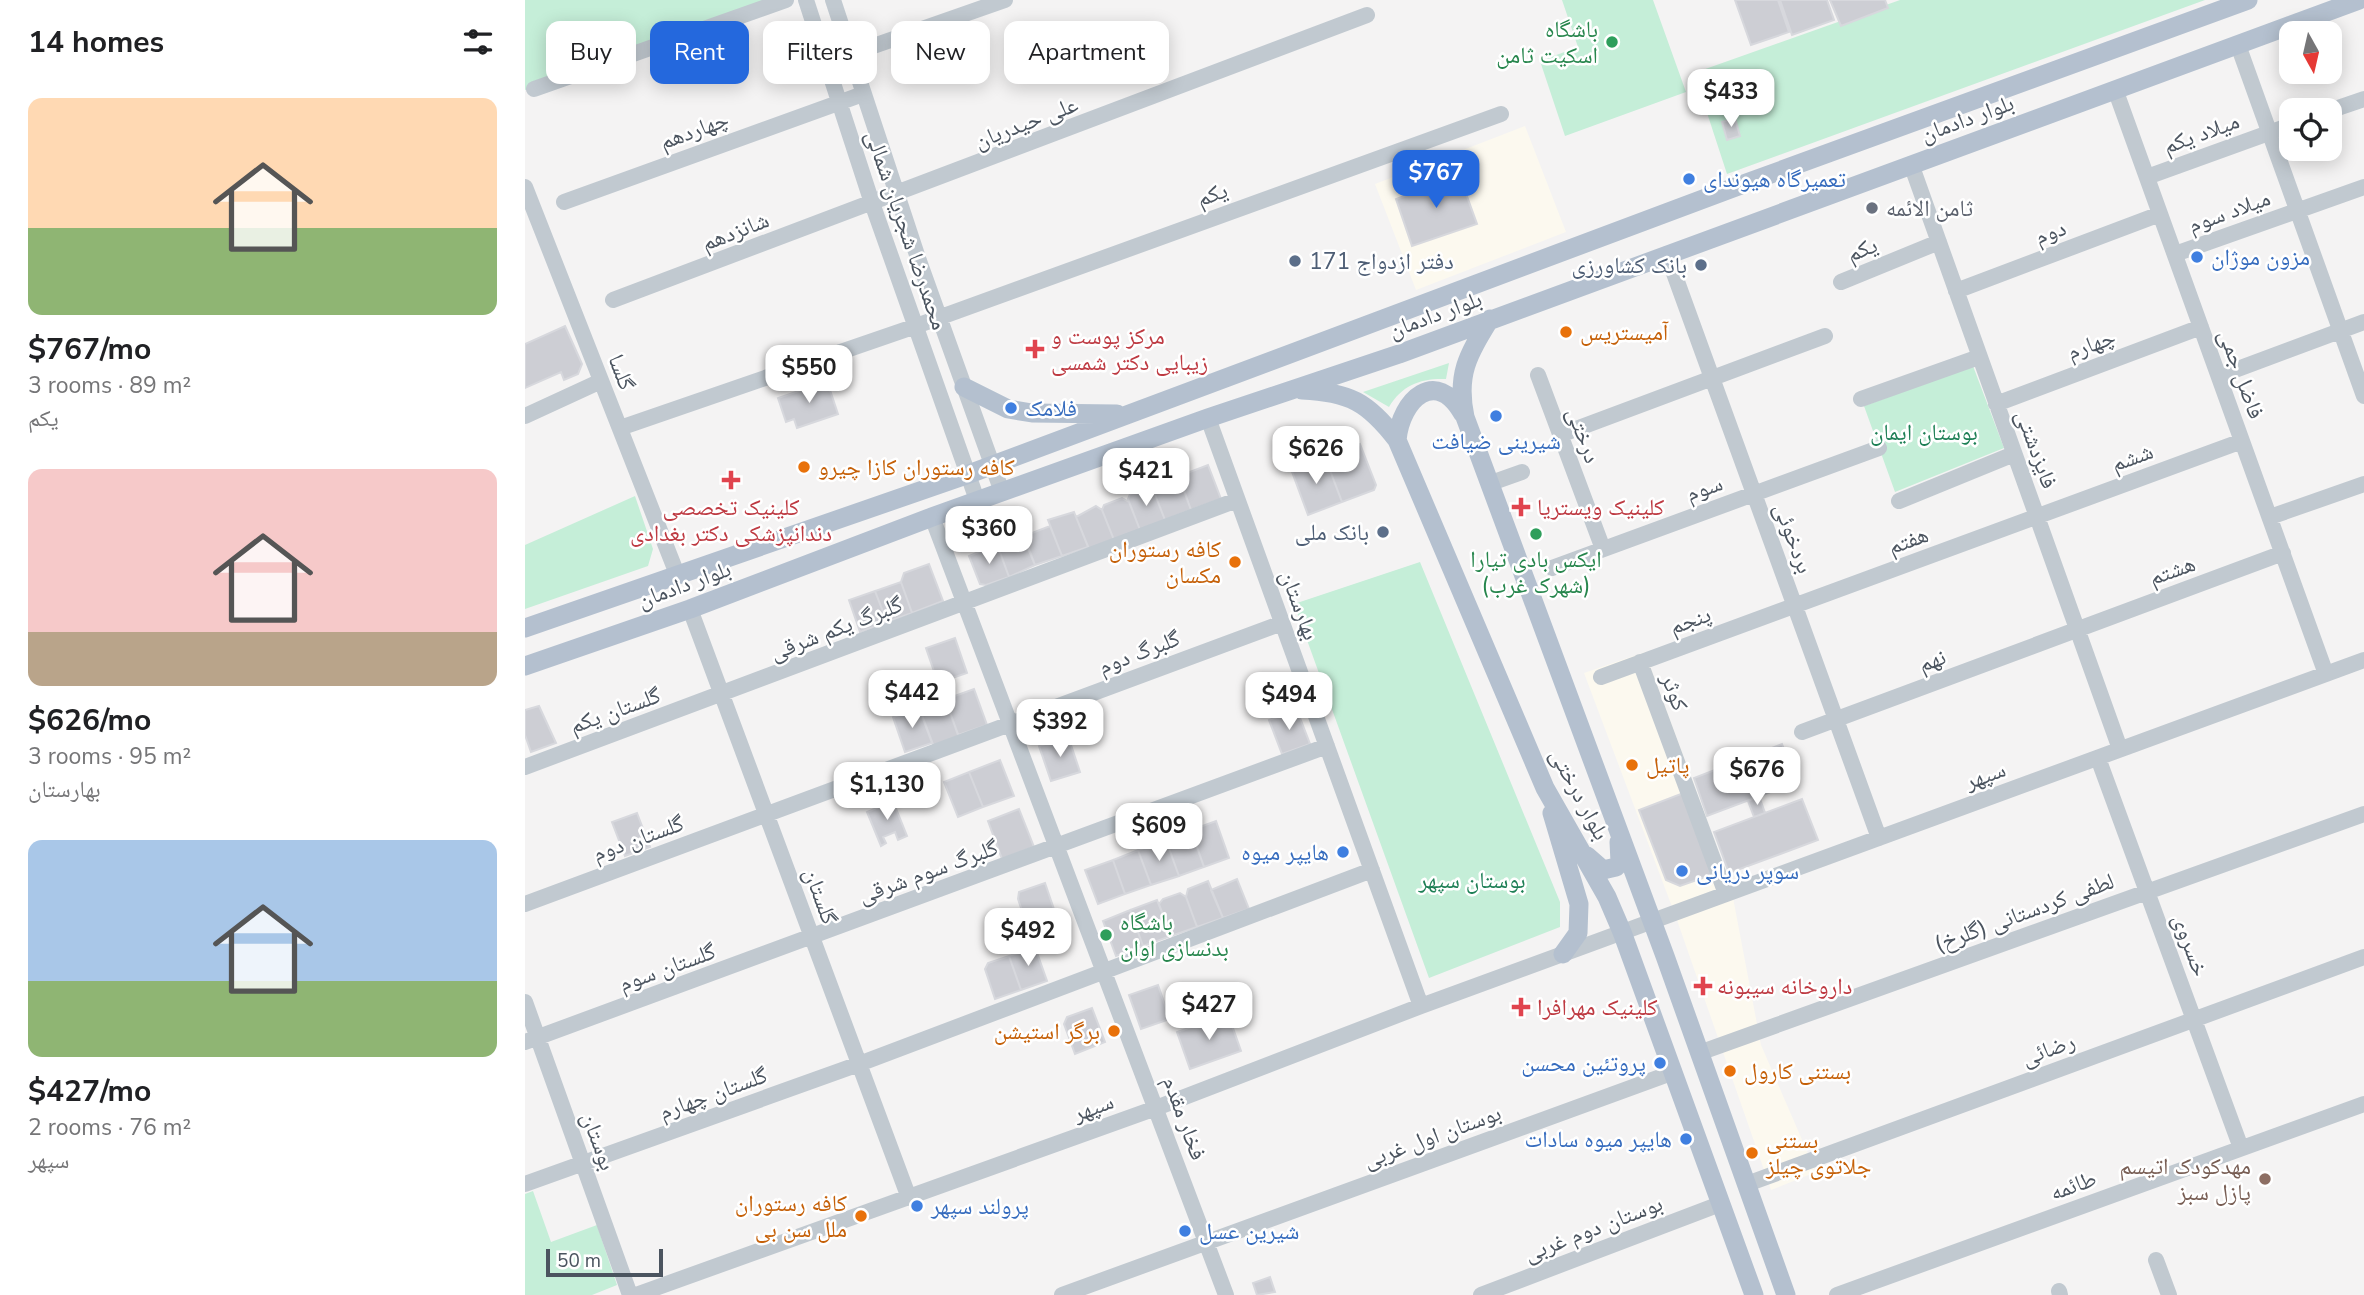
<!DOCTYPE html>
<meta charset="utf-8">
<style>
:root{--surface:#fff;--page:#f2f2f2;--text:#202124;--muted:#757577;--accent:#2468dd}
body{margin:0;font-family:"Nunito Sans","Noto Naskh Arabic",sans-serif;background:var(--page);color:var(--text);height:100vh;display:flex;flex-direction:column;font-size:26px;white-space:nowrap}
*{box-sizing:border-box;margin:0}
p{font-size:23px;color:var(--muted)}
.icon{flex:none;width:38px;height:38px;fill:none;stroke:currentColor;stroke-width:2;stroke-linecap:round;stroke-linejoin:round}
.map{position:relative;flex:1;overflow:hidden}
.sheet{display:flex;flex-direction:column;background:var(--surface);width:525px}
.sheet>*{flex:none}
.guide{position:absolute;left:21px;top:21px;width:665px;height:63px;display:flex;gap:14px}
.needle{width:46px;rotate:172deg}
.controls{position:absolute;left:1754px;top:21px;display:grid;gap:14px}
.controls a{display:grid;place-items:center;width:63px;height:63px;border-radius:14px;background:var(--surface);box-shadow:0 4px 18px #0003;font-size:35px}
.scale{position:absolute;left:21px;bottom:18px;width:117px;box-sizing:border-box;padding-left:7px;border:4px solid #4b545f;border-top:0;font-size:19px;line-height:24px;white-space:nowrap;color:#4b545f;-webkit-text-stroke:5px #fff;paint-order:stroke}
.price{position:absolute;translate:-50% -60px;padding:0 16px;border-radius:14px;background:#fff;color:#222;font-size:23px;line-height:46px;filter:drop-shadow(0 2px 4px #0008)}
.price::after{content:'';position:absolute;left:50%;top:42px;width:21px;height:16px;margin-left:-10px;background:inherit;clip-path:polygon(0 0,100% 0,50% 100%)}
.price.current{background:var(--accent);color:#fff}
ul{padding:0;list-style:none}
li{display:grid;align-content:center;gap:14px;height:371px;padding:0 28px}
li span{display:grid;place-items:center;height:217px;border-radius:14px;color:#555}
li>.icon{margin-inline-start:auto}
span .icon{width:126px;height:126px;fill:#fffc;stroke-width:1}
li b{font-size:30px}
h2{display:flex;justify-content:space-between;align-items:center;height:84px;padding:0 28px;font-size:30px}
.tag{padding:0 24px;border-radius:14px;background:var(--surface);box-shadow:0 4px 18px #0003;font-size:24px;line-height:63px}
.tag.current{background:var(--accent);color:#fff}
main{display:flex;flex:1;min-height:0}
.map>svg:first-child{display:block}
.commercial{fill:#fcf9ef}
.green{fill:#c5eed8}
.building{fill:#cdced4;stroke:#d7d8dd;stroke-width:2}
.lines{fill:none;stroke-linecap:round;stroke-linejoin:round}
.minor{stroke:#c1c9d0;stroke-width:16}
.major{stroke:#b4c0cf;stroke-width:19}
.leisure-dot{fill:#2e9e5b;stroke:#fff;stroke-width:2.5}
.shop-dot{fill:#3f7fe0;stroke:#fff;stroke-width:2.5}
.worship-dot{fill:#6b7280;stroke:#fff;stroke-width:2.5}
.service-dot{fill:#5c6f8a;stroke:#fff;stroke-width:2.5}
.food-dot{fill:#e8710a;stroke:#fff;stroke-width:2.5}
.health-dot{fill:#e0444e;stroke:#fff;stroke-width:2.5}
.education-dot{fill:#8d6e63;stroke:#fff;stroke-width:2.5}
.labels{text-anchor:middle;stroke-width:5;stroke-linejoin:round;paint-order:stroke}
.leisure-label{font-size:23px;fill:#27864d;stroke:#fff;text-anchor:end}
.street-label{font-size:23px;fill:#4b545f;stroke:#fff}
.shop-label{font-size:23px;fill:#366cbe;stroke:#fff;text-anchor:start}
.worship-label{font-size:23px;fill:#5b616d;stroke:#fff;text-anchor:start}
.service-label{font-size:23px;fill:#4e5e75;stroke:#fff;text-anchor:end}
.food-label{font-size:23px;fill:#c56008;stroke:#fff;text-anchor:start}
.health-label{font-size:23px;fill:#be3a42;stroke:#fff;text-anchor:start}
.park-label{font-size:23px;fill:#1d7f55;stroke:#fff}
.education-label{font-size:23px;fill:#785e54;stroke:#fff;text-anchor:end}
</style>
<main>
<section class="sheet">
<h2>14 homes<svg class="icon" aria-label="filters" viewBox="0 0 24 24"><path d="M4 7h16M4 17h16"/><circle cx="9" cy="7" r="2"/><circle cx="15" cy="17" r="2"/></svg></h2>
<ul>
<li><span style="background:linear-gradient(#ffd9b3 60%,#8fb573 0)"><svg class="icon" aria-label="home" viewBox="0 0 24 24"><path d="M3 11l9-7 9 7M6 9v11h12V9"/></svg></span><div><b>$767/mo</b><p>3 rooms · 89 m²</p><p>یکم</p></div></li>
<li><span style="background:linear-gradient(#f6c9c9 75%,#b9a48a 0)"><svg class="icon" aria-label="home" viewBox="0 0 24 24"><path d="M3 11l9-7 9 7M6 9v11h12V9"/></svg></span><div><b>$626/mo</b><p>3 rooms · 95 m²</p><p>بهارستان</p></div></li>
<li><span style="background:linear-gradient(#a9c7e8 65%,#8fb573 0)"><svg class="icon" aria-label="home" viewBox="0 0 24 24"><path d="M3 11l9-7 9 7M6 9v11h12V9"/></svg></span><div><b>$427/mo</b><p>2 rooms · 76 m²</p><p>سپهر</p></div></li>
</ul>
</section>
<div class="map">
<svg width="1839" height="1295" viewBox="0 0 1839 1295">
<rect width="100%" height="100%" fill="#f4f3f3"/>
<path class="commercial" d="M1000 126 1041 232 891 290 850 184Z
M1120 652 1205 882 1236 1045 1291 1172 1246 1190 1152 920 1059 673Z"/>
<path class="green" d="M0 0H261L0 90Z
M1037 0H1128L1161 92 1040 136 1015 61 1053 47Z
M1375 0H1680L1202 174 1169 73Z
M924 363 921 379C896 378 877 385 864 407L838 392Z
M1448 366 1479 448 1370 492 1339 406Z
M110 496 128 549 123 566 0 609V545Z
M895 562 1035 902V927L904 978 769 604Z
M8 1191 26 1242 72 1225 92 1285 67 1295H0V1194Z"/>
<path class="building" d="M1210 0H1253L1264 32 1226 45Z
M1255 0H1302L1309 20 1267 35Z
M1305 0H1360L1363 8 1316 26Z
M1210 118 1215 136 1202 140 1197 122Z
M906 175 909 186 935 177 952 224 887 246 871 199 898 189 895 179Z
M40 326 57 364 53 374 39 380 36 372 0 388V344Z
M302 381 313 414 272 428 269 419 261 422 253 398Z
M835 444 851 485 849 490 817 502 800 457Z
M800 457 817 502 783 515 766 469Z
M683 465 696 499 666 510 654 476Z
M648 478 655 480 666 510 640 520 629 492 631 485Z
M622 488 629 492 640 520 615 530 603 499 605 494Z
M597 498 604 502 615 530 589 540 577 510 579 505Z
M571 506 577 510 589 540 564 549 551 517Z
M549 512 563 547 537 556 523 520Z
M525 526 537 556 510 565 499 536Z
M497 534 510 565 484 577 472 544Z
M472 544 484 577 461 585 455 584 444 556Z
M404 564 418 601 387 613 376 582 379 573Z
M376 582 387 613 362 622 350 591Z
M350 591 362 622 335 632 324 600Z
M430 638 442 673 413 683 401 648Z
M449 689 462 725 433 735 422 704 424 698Z
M422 704 434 737 409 747 397 715Z
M14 706 31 743 6 752 0 735V710Z
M394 708 407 743 380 752 368 717Z
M772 710 785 744 757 754 744 720Z
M543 736 555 772 526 781 514 746Z
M1257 744 1272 782 1182 816 1169 778Z
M475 760 489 796 458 807 444 772Z
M444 772 458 807 433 817 419 782Z
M1161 792 1188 862 1186 875 1155 886 1141 880 1114 810Z
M1234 796 1240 813 1229 817 1223 801Z
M1277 799 1293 840 1204 873 1189 832Z
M368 801 382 836 373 840 370 832 358 837 361 843 356 846 342 812Z
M494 809 509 847 477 859 463 821Z
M112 813 125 847 100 856 87 822Z
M691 821 704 858 679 867 666 830Z
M666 830 679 867 654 876 641 840Z
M641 840 654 876 626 885 613 850Z
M613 850 626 885 600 894 588 860Z
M588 860 600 894 573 904 560 870Z
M712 879 724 909 698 918 686 890Z
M683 881 698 918 672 927 661 897 663 889Z
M520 883 532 918 503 929 493 899 494 892Z
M655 893 661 897 672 927 646 936 634 904 638 899Z
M632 900 646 936 618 946 605 910Z
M605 910 618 946 591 956 578 921Z
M510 947 522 981 496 990 484 956Z
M484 956 496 990 470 999 460 969 463 963Z
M633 985 645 1019 616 1029 604 995Z
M567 1008 580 1042 550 1054 539 1024 542 1017Z
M703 1014 716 1051 665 1069 652 1032Z
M745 1277 750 1292 732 1295 728 1283Z"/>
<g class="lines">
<path class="minor" d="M281 0 347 203 452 500
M308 0 394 261 477 492
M1713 45 1839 396
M317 57 480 0
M9 89 261 0
M1590 89 1801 674
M1804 111 1839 99
M1386 164 1595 749
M1622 177 1766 125
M0 187 152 574
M39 202 338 94
M1142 254 1354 838
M1650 254 1839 187
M1316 282 1414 242
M1431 291 1635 214
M88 300 842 15
M1013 375 1078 549
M1694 376 1839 322
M1336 399 1454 357
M1471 404 1676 327
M0 416 76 381
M683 418 896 1006
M95 428 391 326 976 114
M1035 435 1300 336
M966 483 997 472
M1374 501 1489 454
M407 517 701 1295
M1745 517 1839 484
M1027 568 1354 448
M165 609 384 1198
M1115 662 1201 894
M1076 677 1717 441
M1277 732 1758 553
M1573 758 1716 1148
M0 767 712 500
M0 904 757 623
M0 1002 105 1295
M0 1042 802 746
M1174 1053 1839 814
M0 1184 334 1064 847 870
M1222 1184 1839 957
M1631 1260 1644 1295
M1534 1291 1535 1295
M111 1295 631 1108 896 1006 1839 660
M537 1295 1149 1072
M956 1295 1195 1204
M1312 1295 1839 1104"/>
<path class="major" d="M965 319C943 355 931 374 940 417L1140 956 1261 1295
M439 387 483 409 507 413 592 414
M777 390C824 392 843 402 872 440L1020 788 1082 897 1097 932 1229 1295
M872 440C876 399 911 367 938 414
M0 628 444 474 1205 189 1723 0
M0 666 165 609 407 517 683 418 874 354 1834 0
M1027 813 1054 904 1053 933 1038 954
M1062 856 1078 870 1091 867 1095 862 1094 842"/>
</g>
<g class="leisure-dot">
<circle cx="1087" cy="42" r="7"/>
<circle cx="1011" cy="534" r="7"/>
<circle cx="581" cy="935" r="7"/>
</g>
<g class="shop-dot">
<circle cx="1164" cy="179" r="7"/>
<circle cx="1672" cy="257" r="7"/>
<circle cx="486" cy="408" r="7"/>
<circle cx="971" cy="416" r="7"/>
<circle cx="818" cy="852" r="7"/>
<circle cx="1157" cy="871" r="7"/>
<circle cx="1135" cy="1063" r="7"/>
<circle cx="1161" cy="1139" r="7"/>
<circle cx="392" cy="1206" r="7"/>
<circle cx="660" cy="1231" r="7"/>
</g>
<circle class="worship-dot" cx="1347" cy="208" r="7"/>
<g class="service-dot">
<circle cx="770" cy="261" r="7"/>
<circle cx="1176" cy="265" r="7"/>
<circle cx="858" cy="532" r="7"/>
</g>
<g class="food-dot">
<circle cx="1041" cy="332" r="7"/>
<circle cx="279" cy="467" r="7"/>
<circle cx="710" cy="562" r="7"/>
<circle cx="1107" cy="765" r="7"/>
<circle cx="589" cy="1031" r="7"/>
<circle cx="1205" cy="1071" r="7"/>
<circle cx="1227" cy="1153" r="7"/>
<circle cx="336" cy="1216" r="7"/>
</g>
<g class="health-dot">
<path d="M506.5 338.5h7v7h7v7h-7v7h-7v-7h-7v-7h7z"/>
<path d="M202.5 469.5h7v7h7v7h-7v7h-7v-7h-7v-7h7z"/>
<path d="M992.5 496.5h7v7h7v7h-7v7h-7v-7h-7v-7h7z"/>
<path d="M1174.5 975.5h7v7h7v7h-7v7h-7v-7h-7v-7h7z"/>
<path d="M992.5 996.5h7v7h7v7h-7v7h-7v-7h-7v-7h7z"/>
</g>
<circle class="education-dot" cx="1740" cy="1179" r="7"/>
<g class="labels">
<g class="leisure-label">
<text x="1073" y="37">باشگاه<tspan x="1073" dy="26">اسکیت ثامن</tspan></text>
<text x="1011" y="567" text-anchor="middle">ایکس بادی تیارا<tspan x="1011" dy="26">(شهرک غرب)</tspan></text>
<text x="595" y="930" text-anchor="start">باشگاه<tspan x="595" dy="26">بدنسازی اوان</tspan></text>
</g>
<g class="street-label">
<text transform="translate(1442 118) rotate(-20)" y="8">بلوار دادمان</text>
<text transform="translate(501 122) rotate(-21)" y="8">علی حیدریان</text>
<text transform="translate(169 130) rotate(-20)" y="8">چهاردهم</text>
<text transform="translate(1676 133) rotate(-20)" y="8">میلاد یکم</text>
<text transform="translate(687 194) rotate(-20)" y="8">یکم</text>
<text transform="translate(1704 211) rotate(-20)" y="8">میلاد سوم</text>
<text transform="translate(382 230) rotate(71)" y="8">محمدرضا شجریان شمالی</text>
<text transform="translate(210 231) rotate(-21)" y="8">شانزدهم</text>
<text transform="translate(1525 232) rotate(-21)" y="8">دوم</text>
<text transform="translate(1337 249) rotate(-22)" y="8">یکم</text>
<text transform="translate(910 314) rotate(-20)" y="8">بلوار دادمان</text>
<text transform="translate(1566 344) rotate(-20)" y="8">چهارم</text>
<text transform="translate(97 372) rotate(69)" y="8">گلسا</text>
<text transform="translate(1717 374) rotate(70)" y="8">فاضل جمی</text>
<text transform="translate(1059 435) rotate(70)" y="8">درختی</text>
<text transform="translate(1512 449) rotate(70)" y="8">فایزدشتی</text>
<text transform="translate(1607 457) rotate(-20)" y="8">ششم</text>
<text transform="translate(1179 488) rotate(-20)" y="8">سوم</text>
<text transform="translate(1269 538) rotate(70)" y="8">بردخوئی</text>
<text transform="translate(1383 540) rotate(-20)" y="8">هفتم</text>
<text transform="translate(1647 570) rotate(-20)" y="8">هشتم</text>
<text transform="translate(159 584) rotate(-20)" y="8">بلوار دادمان</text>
<text transform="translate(775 605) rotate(70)" y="8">بهارستان</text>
<text transform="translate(1165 620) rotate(-20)" y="8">پنجم</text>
<text transform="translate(311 628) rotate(-21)" y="8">گلبرگ یکم شرقی</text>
<text transform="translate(614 652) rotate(-21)" y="8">گلبرگ دوم</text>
<text transform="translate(1407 660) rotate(-20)" y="8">نهم</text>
<text transform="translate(1150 692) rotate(70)" y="8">کوثر</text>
<text transform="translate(90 710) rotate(-20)" y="8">گلستان یکم</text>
<text transform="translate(1460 775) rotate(-20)" y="8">سپهر</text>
<text transform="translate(1055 794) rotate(62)" y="8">بلوار درختی</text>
<text transform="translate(113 838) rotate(-20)" y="8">گلستان دوم</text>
<text transform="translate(403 871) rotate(-20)" y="8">گلبرگ سوم شرقی</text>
<text transform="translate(296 896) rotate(70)" y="8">گلستان</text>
<text transform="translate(1499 912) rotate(-20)" y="8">لطفی کردستانی (گلرخ)</text>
<text transform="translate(1666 945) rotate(70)" y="8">خسروی</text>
<text transform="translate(142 967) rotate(-20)" y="8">گلستان سوم</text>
<text transform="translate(1523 1049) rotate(-20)" y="8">رضائی</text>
<text transform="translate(188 1093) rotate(-20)" y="8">گلستان چهارم</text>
<text transform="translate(568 1107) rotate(-20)" y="8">سپهر</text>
<text transform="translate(660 1118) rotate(70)" y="8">فخار مقدم</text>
<text transform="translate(907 1136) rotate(-20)" y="8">بوستان اول غربی</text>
<text transform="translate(74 1141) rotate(70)" y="8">بوستان</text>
<text transform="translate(1548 1185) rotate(-20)" y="8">طائمه</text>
<text transform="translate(1068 1228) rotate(-21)" y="8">بوستان دوم غربی</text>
</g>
<g class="shop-label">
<text x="1178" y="187">تعمیرگاه هیوندای</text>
<text x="1686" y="265">مزون موژان</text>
<text x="500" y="416">فلامک</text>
<text x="971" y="449" text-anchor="middle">شیرینی ضیافت</text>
<text x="804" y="860" text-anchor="end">هايپر ميوه</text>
<text x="1171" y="879">سوپر دریانی</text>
<text x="1121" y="1071" text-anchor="end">پروتئین محسن</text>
<text x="1147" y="1147" text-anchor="end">هایپر میوه سادات</text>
<text x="406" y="1214">پرولند سپهر</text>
<text x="674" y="1239">شیرین عسل</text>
</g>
<g class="worship-label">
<text x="1361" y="216">ثامن الائمه</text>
</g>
<g class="service-label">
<text x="784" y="269" text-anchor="start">دفتر ازدواج 171</text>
<text x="1162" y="273">بانک کشاورزی</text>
<text x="844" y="540">بانک ملی</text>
</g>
<g class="food-label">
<text x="1055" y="340">آمیستریس</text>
<text x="293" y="475">کافه رستوران کازا چیرو</text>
<text x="696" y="557" text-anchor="end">کافه رستوران<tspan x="696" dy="26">مکسان</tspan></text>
<text x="1121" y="773">پاتیل</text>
<text x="575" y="1039" text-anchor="end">برگر استیشن</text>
<text x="1219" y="1079">بستنی کارول</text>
<text x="1241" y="1148">بستنی<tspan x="1241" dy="26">جلاتوی چیلز</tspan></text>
<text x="322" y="1211" text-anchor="end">کافه رستوران<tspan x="322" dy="26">ملل سن بی</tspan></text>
</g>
<g class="health-label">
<text x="526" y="344">مرکز پوست و<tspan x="526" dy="26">زیبایی دکتر شمسی</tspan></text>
<text x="206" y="515" text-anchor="middle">کلینیک تخصصی<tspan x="206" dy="26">دندانپزشکی دکتر بغدادی</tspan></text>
<text x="1012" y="515">کلینیک ویستریا</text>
<text x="1192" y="994">داروخانه سیبونه</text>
<text x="1012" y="1015">کلینیک مهرافرا</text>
</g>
<g class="park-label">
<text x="1399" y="440">بوستان ایمان</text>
<text x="947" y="888">بوستان سپهر</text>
</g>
<g class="education-label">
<text x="1726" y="1174">مهدکودک اتیسم<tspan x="1726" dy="26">پازل سبز</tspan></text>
</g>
</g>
</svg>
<div class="controls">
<a><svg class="needle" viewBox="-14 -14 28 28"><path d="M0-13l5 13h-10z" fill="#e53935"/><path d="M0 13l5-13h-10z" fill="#757577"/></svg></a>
<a><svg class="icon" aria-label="locate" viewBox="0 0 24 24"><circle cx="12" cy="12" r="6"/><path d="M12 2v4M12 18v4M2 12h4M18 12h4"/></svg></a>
</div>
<div class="scale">50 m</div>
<b class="price" style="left:1206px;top:129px">$433</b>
<b class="price current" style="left:911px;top:210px">$767</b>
<b class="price" style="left:284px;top:405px">$550</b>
<b class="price" style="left:791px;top:486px">$626</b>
<b class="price" style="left:621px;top:508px">$421</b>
<b class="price" style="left:464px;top:566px">$360</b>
<b class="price" style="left:387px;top:730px">$442</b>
<b class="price" style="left:764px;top:732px">$494</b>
<b class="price" style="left:535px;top:759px">$392</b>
<b class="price" style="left:1232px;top:807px">$676</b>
<b class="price" style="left:362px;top:822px">$1,130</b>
<b class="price" style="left:634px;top:863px">$609</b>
<b class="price" style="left:503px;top:968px">$492</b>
<b class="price" style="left:684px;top:1042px">$427</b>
<div class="guide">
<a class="tag">Buy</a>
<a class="tag current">Rent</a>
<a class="tag">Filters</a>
<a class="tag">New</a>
<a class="tag">Apartment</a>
</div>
</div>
</main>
